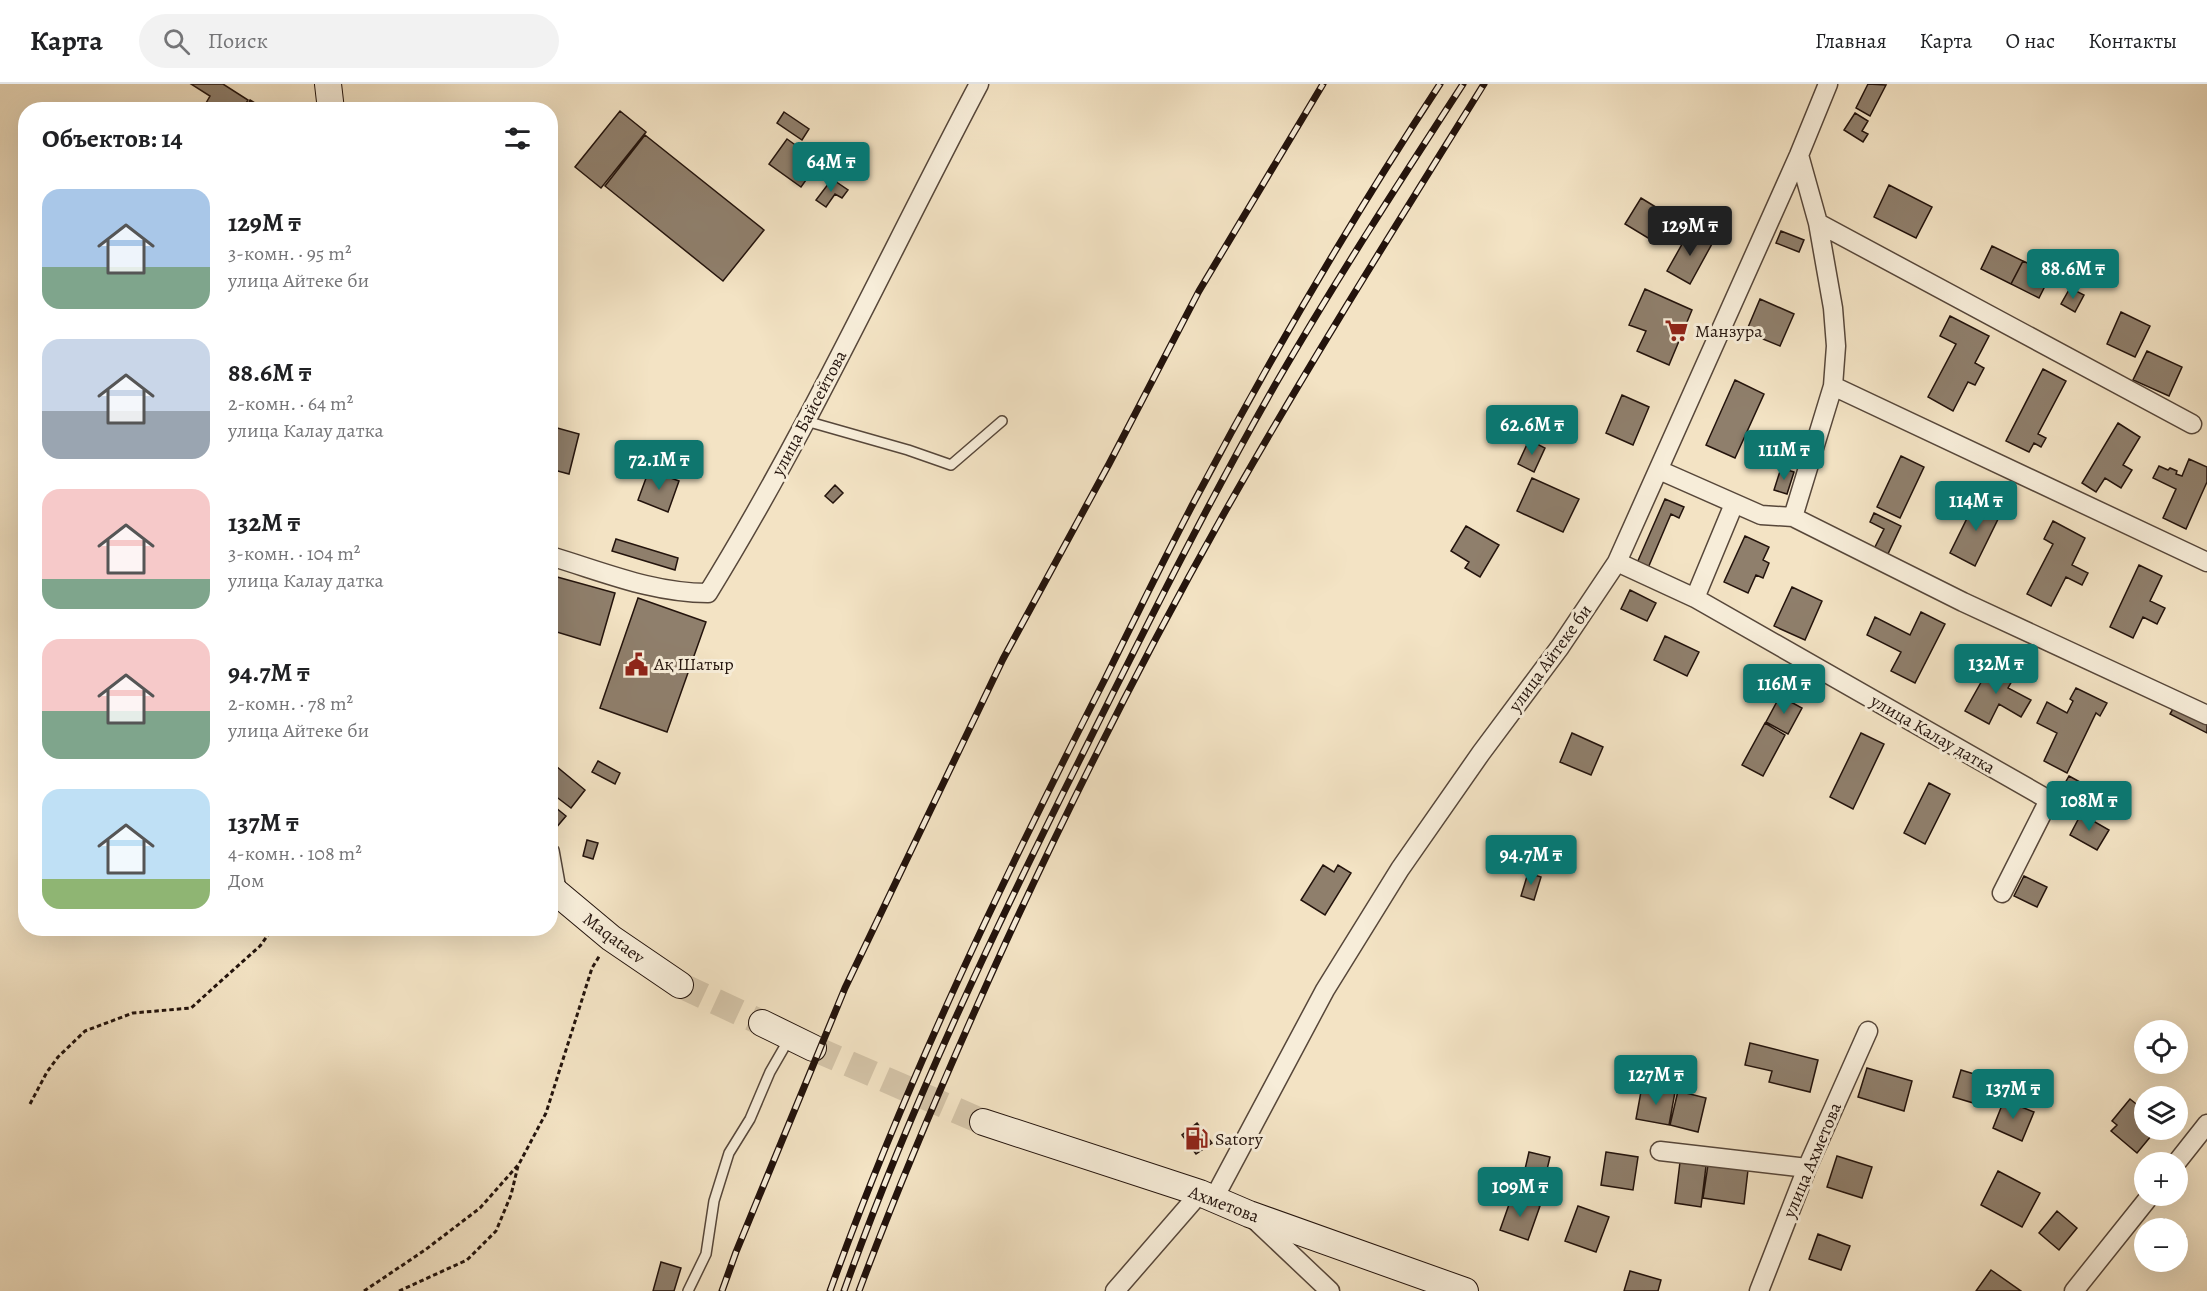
<!DOCTYPE html>
<html lang="ru">
<meta charset="utf-8">
<style>
:root{--surface:#fff;--page:#f2f2f2;--text:#202124;--muted:#757577;--line:#e0e0e0;--accent:#0f766e}
body{margin:0;font-family:Alegreya,serif;background:var(--page);color:var(--text);height:100vh;display:flex;flex-direction:column;font-size:22px;white-space:nowrap}
*{box-sizing:border-box;margin:0}
p{font-size:20px;color:var(--muted)}
.icon{flex:none;width:33px;height:33px;fill:none;stroke:currentColor;stroke-width:2;stroke-linecap:round;stroke-linejoin:round}
.map{position:relative;flex:1;overflow:hidden}
.sheet{position:absolute;left:18px;top:18px;width:540px;height:834px;display:flex;flex-direction:column;background:var(--surface);border-radius:24px;box-shadow:0 6px 24px #0002}
.sheet>*{flex:none}
.buttons{position:absolute;left:2134px;top:936px;display:grid;gap:12px}
.buttons a{display:grid;place-items:center;width:54px;height:54px;border-radius:50%;background:var(--surface);box-shadow:0 6px 24px #0002;font-size:30px}
.price{position:absolute;translate:-50% -51px;padding:0 14px;border-radius:6px;background:var(--accent);color:#fff;font-size:20px;line-height:39px;filter:drop-shadow(0 2px 3px #0008)}
.price::after{content:'';position:absolute;left:50%;top:36px;width:18px;height:14px;margin-left:-9px;background:inherit;clip-path:polygon(0 0,100% 0,50% 100%)}
.price.on{background:#222;color:#fff}
ul{padding:0;list-style:none}
li{display:flex;align-items:center;gap:18px;height:150px;padding:0 24px}
li span{display:grid;place-items:center;flex:none;width:168px;height:120px;border-radius:18px;color:#555}
li>.icon{margin-inline-start:auto}
span .icon{width:72px;height:72px;fill:#fffc;stroke-width:1}
li b{font-size:26px}
h2{display:flex;justify-content:space-between;align-items:center;height:72px;padding:0 24px;font-size:26px}
header{display:flex;align-items:center;gap:36px;box-sizing:border-box;height:84px;padding:0 30px;background:var(--surface);border-bottom:2px solid var(--line)}
header strong{font-size:28px}
nav{display:flex;gap:33px;margin-inline-start:auto;font-size:21px}
.search{width:420px;height:54px;background:var(--page);display:flex;align-items:center;gap:15px;box-sizing:border-box;padding:0 21px;border-radius:33px;color:var(--muted);font-size:22px}
.map>svg:first-child{display:block}
.building{fill:#8f7f6c;stroke:#23130c;stroke-width:1.5}
.lines{fill:none;stroke-linecap:round;stroke-linejoin:round}
.secondary-tunnel{stroke:#d4c4a8;stroke-width:26;stroke-dasharray:26 13;stroke-linecap:butt}
.lane-casing{stroke:#57473a;stroke-width:12}
.street-casing{stroke:#57473a;stroke-width:21}
.secondary-casing{stroke:#23130c;stroke-width:28}
.path{stroke:#23130c;stroke-width:3;stroke-dasharray:4.5 3;stroke-linecap:butt}
.lane{stroke:#f7edd9;stroke-width:9}
.street{stroke:#f7edd9;stroke-width:18}
.secondary{stroke:#f7edd9;stroke-width:26}
.rail-casing{stroke:#23130c;stroke-width:7}
.rail{stroke:#f7edd9;stroke-width:4.5;stroke-dasharray:14;stroke-linecap:butt}
.labels{text-anchor:middle;stroke-width:6;stroke-linejoin:round;paint-order:stroke}
.poi-label{font-size:18px;fill:#23130c;stroke:#f7edd9;text-anchor:start}
.street-label{font-size:18px;fill:#23130c;stroke:#f7edd9}
</style>
<header>
<strong>Карта</strong>
<div class="search"><svg class="icon" aria-label="search" viewBox="0 0 24 24"><circle cx="10" cy="10" r="6"/><path d="M15 15l6 6"/></svg>Поиск</div>
<nav><a>Главная</a><a>Карта</a><a>О нас</a><a>Контакты</a></nav>
</header>
<div class="map">
<svg width="2207" height="1207" viewBox="0 0 2207 1207">
<rect width="100%" height="100%" fill="#f3e3c4"/>
<filter id="stains"><feTurbulence type="fractalNoise" baseFrequency=".00333" numOctaves="4"/><feColorMatrix values="0 0 0 0 .2 0 0 0 0 .09 0 0 0 0 .02 0 0 0 .5 -.17"/></filter>
<radialGradient id="worn" r=".72"><stop offset=".6" stop-color="#630" stop-opacity="0"/><stop offset="1" stop-color="#630" stop-opacity=".3"/></radialGradient>
<path class="building" d="M191 0H223L248 16 242 26H202L210 12Z
M1868 0 1886 1 1870 32 1856 24Z
M250 16 266 26H245Z
M620 27 646 48 601 104 575 83Z
M784 28 809 45 802 56 777 39Z
M1855 29 1868 37 1862 47 1868 50 1863 58 1844 46Z
M645 51 764 146 723 197 605 102Z
M787 55 819 78 801 103 769 80Z
M832 95 848 106 842 114 835 110 826 123 816 116Z
M1889 101 1932 123 1916 154 1874 133Z
M1641 114 1677 136 1666 154 1658 149 1653 157 1625 140Z
M1690 146 1713 158 1690 200 1667 187Z
M1781 147 1804 156 1799 168 1776 159Z
M1992 162 2023 177 2011 200 1981 185Z
M2023 177 2051 190 2039 214 2011 200Z
M2070 204 2084 211 2075 228 2061 220Z
M1645 205 1692 226 1669 281 1637 267 1646 247 1629 241Z
M1760 215 1794 230 1780 262 1746 248Z
M2121 228 2150 242 2135 273 2107 260Z
M1950 232 1989 252 1975 279 1984 284 1975 301 1968 298 1953 327 1928 313 1956 260 1940 252Z
M2147 267 2182 283 2169 312 2133 296Z
M2043 285 2066 297 2038 350 2046 354 2041 363 2034 359 2029 368 2006 357Z
M1735 296 1764 310 1735 374 1706 361Z
M1622 311 1649 323 1633 361 1606 349Z
M2118 339 2140 353 2123 381 2132 386 2121 404 2105 394 2096 408 2082 399Z
M550 342 579 350 569 390 550 385Z
M1529 356 1545 364 1534 388 1518 380Z
M1901 372 1924 383 1900 434 1877 423Z
M2189 375 2207 383V398L2186 445 2163 434 2176 405 2153 394 2159 382 2168 386 2170 384 2177 387 2176 390 2182 392Z
M1781 384 1794 388 1787 410 1774 406Z
M649 386 679 397 668 428 638 416Z
M1532 394 1579 415 1563 448 1517 427Z
M835 401 843 409 833 419 825 412Z
M1977 414 2002 427 1975 482 1950 469Z
M1665 415 1684 423 1679 434 1671 430 1648 484 1637 479Z
M1874 429 1901 442 1887 472 1874 465 1884 445 1870 438Z
M2053 437 2085 454 2072 481 2088 489 2082 501 2066 493 2051 522 2027 510 2053 460 2044 455Z
M1466 442 1499 461 1480 493 1465 484 1469 478 1451 467Z
M1745 452 1769 463 1763 476 1769 479 1763 494 1756 491 1748 509 1724 498Z
M616 455 678 474 675 486 612 467Z
M2139 481 2162 492 2150 517 2165 524 2157 540 2143 533 2133 554 2110 543Z
M550 491 615 509 600 561 550 546Z
M1792 503 1822 517 1805 556 1774 542Z
M1630 506 1656 519 1647 537 1621 525Z
M638 514 706 538 667 648 600 624Z
M1921 528 1945 540 1915 599 1891 587 1901 568 1867 551 1875 533 1910 551Z
M1665 552 1699 568 1687 592 1654 576Z
M1993 577 2016 590 2008 604 2031 616 2021 633 1999 620 1989 640 1965 627Z
M2076 604 2107 619 2100 632 2096 629 2067 689 2044 677 2057 649 2037 639 2047 618 2067 629 2073 617 2070 615Z
M1780 612 1802 624 1788 650 1766 638Z
M2177 618 2207 633V649L2170 630Z
M1765 639 1785 651 1763 692 1742 681Z
M1572 649 1603 663 1591 691 1560 678Z
M1861 649 1884 660 1853 725 1830 713Z
M598 677 620 689 615 700 592 688Z
M551 678 585 706 571 724 550 708Z
M2069 692 2091 704 2082 721 2060 708Z
M1929 699 1950 710 1925 760 1904 749Z
M550 719 566 732 550 751Z
M2081 730 2109 746 2097 766 2070 751Z
M587 756 598 759 593 775 583 772Z
M1323 781 1334 788 1338 781 1351 789 1325 831 1301 816Z
M1528 789 1541 793 1534 816 1521 812Z
M2024 792 2047 803 2037 823 2014 812Z
M1750 959 1818 976 1810 1008 1769 998 1772 987 1745 981Z
M1867 984 1912 997 1904 1027 1858 1013Z
M1961 986 2004 999 1998 1019 1983 1015 1980 1021 1953 1013Z
M1642 1002 1675 1008 1669 1041 1636 1035Z
M1678 1007 1706 1014 1698 1048 1670 1041Z
M2130 1015 2145 1027V1046H2156L2137 1069 2111 1047 2117 1041 2112 1037Z
M2004 1016 2034 1028 2022 1057 1993 1044Z
M1197 1039 1212 1059 1196 1070 1182 1051Z
M1529 1068 1550 1073 1540 1115 1519 1111Z
M1606 1068 1638 1073 1633 1106 1601 1101Z
M1837 1072 1872 1083 1862 1114 1827 1103Z
M1680 1078 1706 1082 1701 1123 1675 1119Z
M1708 1081 1748 1086 1744 1120 1703 1114Z
M1998 1087 2040 1109 2022 1143 1981 1121Z
M1512 1112 1540 1122 1528 1156 1500 1146Z
M1578 1122 1609 1133 1596 1168 1565 1157Z
M2057 1127 2077 1144 2059 1166 2039 1149Z
M2164 1135 2176 1144H2157Z
M2178 1147 2186 1153 2178 1162Z
M1818 1150 1850 1162 1841 1186 1809 1175Z
M661 1178 681 1184 674 1207H653Z
M1991 1186 2021 1207H1976Z
M1630 1187 1661 1196 1658 1207H1624Z"/>
<g class="lines">
<path class="secondary-tunnel" d="M680 901 762 939
M813 964 983 1038"/>
<defs>
<path id="lane" d="M806 337 908 366 951 381 1002 337
M550 763 554 766 561 805
M688 1207 706 1170 714 1117 729 1069 750 1035 770 988 789 955"/>
<path id="street" d="M1818 139 2192 340
M1833 302 2207 478
M1659 386 1761 431 1793 433 1963 518 2207 631
M1793 433 1833 302 1836 262 1833 224 1818 139 1799 71
M550 472C604 488 652 509 708 509 809 345 889 170 979 0
M1617 478 1695 514 2049 716 2002 809
M1695 514 1734 420
M1660 1067 1807 1084
M2177 1078 2207 1040
M1213 1116 1325 906 1400 785 1481 669 1560 563 1617 478 1799 71 1828 0
M1255 1136 1330 1207
M1115 1207 1200 1109
M1759 1207 1807 1084 1868 947
M2074 1207 2150 1112"/>
<path id="secondary" d="M328 0 331 26
M550 803 611 854 680 901
M762 939 813 964
M983 1038 1200 1109 1249 1130 1465 1207"/>
</defs>
<use href="#lane" class="lane-casing"/>
<use href="#street" class="street-casing"/>
<use href="#secondary" class="secondary-casing"/>
<path class="path" d="M30 1020 47 988 58 973 85 947 133 929 191 924 260 862 273 844
M364 1207 425 1166 480 1124 519 1080 546 1029 592 884 600 871
M399 1207 467 1176 496 1147 511 1111 518 1082"/>
<use href="#lane" class="lane"/>
<use href="#street" class="street"/>
<use href="#secondary" class="secondary"/>
<defs>
<path id="rail" d="M722 1207 736 1168 845 904 1003 575 1109 380 1199 207 1323 0
M830 1207C906 996 1004 793 1106 593 1135 534 1164 475 1195 416 1270 274 1352 134 1440 0
M844 1207C909 1025 993 849 1079 677 1142 551 1205 424 1275 301 1334 199 1398 100 1463 0
M859 1207C903 1089 953 974 1005 860 1072 715 1144 572 1222 433 1305 286 1395 143 1484 0"/>
</defs>
<use href="#rail" class="rail-casing"/>
<use href="#rail" class="rail"/>
</g>
<defs>
<symbol id="supermarket-bare" viewBox="-9 -9 18 18"><path d="M-6-5.5h2.5l.6 2H6L4.5 2H-2.5L-4.4-4H-6ZM-1.5 3.2a1.3 1.3 0 1 0 .1 0ZM3 3.2a1.3 1.3 0 1 0 .1 0Z" fill="#8f2418" stroke="#f7edd9" stroke-width="2.5" paint-order="stroke"/></symbol>
<symbol id="civic-bare" viewBox="-9 -9 18 18"><path d="M-.6-6.5H3V-4.5H.6V-3L4-1V1h2V6H-6V1h2V-1L-.6-3ZM-1.2 2.5V6h2.4V2.5Z" fill="#8f2418" stroke="#f7edd9" stroke-width="2.5" paint-order="stroke"/></symbol>
<symbol id="fuel-bare" viewBox="-9 -9 18 18"><path d="M-5.5-6h7V0h2V4h1.3V-2.5L3-4.5l.8-.8L6-3V5H2.5V1h-1V6h-7ZM-4.2-4.7v3.2H.2V-4.7Z" fill="#8f2418" stroke="#f7edd9" stroke-width="2.5" paint-order="stroke"/></symbol>
</defs>
<g fill-rule="evenodd">
<use href="#supermarket-bare" x="1660" y="230" width="33" height="33"/>
<use href="#civic-bare" x="620" y="564" width="33" height="33"/>
<use href="#fuel-bare" x="1180" y="1038" width="33" height="33"/>
</g>
<g class="labels">
<g class="poi-label">
<text x="1695" y="253">Манзура</text>
<text x="654" y="586">Ақ Шатыр</text>
<text x="1215" y="1061">Satory</text>
</g>
<g class="street-label">
<text transform="translate(809 329) rotate(-62)" y="6">улица Байсейтова</text>
<text transform="translate(1550 574) rotate(-54)" y="6">улица Айтеке би</text>
<text transform="translate(1933 650) rotate(30)" y="6">улица Калау датка</text>
<text transform="translate(614 854) rotate(37)" y="6">Maqataev</text>
<text transform="translate(1812 1076) rotate(-67)" y="6">улица Ахметова</text>
<text transform="translate(1224 1120) rotate(21)" y="6">Ахметова</text>
</g>
</g>
<rect width="100%" height="100%" filter="url(#stains)"/>
<rect width="100%" height="100%" fill="url(#worn)"/>
</svg>
<div class="buttons">
<a><svg class="icon" aria-label="locate" viewBox="0 0 24 24"><circle cx="12" cy="12" r="6"/><path d="M12 2v4M12 18v4M2 12h4M18 12h4"/></svg></a>
<a><svg class="icon" aria-label="layers" viewBox="0 0 24 24"><path d="M12 4l9 5-9 5-9-5zM3 14l9 5 9-5"/></svg></a>
<a>+</a>
<a>−</a>
</div>
<b class="price" style="left:831px;top:109px">64M ₸</b>
<b class="price on" style="left:1690px;top:173px">129M ₸</b>
<b class="price" style="left:2073px;top:216px">88.6M ₸</b>
<b class="price" style="left:1532px;top:372px">62.6M ₸</b>
<b class="price" style="left:1784px;top:397px">111M ₸</b>
<b class="price" style="left:659px;top:407px">72.1M ₸</b>
<b class="price" style="left:1976px;top:448px">114M ₸</b>
<b class="price" style="left:1996px;top:611px">132M ₸</b>
<b class="price" style="left:1784px;top:631px">116M ₸</b>
<b class="price" style="left:2089px;top:748px">108M ₸</b>
<b class="price" style="left:1531px;top:802px">94.7M ₸</b>
<b class="price" style="left:1656px;top:1022px">127M ₸</b>
<b class="price" style="left:2013px;top:1036px">137M ₸</b>
<b class="price" style="left:1520px;top:1134px">109M ₸</b>
<section class="sheet">
<h2>Объектов: 14<svg class="icon" aria-label="filters" viewBox="0 0 24 24"><path d="M4 7h16M4 17h16"/><circle cx="9" cy="7" r="2"/><circle cx="15" cy="17" r="2"/></svg></h2>
<ul>
<li><span style="background:linear-gradient(#a9c7e8 65%,#7fa58c 0)"><svg class="icon" aria-label="home" viewBox="0 0 24 24"><path d="M3 11l9-7 9 7M6 9v11h12V9"/></svg></span><div><b>129M ₸</b><p>3-комн. · 95 m²</p><p>улица Айтеке би</p></div></li>
<li><span style="background:linear-gradient(#c9d6e8 60%,#9aa5b1 0)"><svg class="icon" aria-label="home" viewBox="0 0 24 24"><path d="M3 11l9-7 9 7M6 9v11h12V9"/></svg></span><div><b>88.6M ₸</b><p>2-комн. · 64 m²</p><p>улица Калау датка</p></div></li>
<li><span style="background:linear-gradient(#f6c9c9 75%,#7fa58c 0)"><svg class="icon" aria-label="home" viewBox="0 0 24 24"><path d="M3 11l9-7 9 7M6 9v11h12V9"/></svg></span><div><b>132M ₸</b><p>3-комн. · 104 m²</p><p>улица Калау датка</p></div></li>
<li><span style="background:linear-gradient(#f6c9c9 60%,#7fa58c 0)"><svg class="icon" aria-label="home" viewBox="0 0 24 24"><path d="M3 11l9-7 9 7M6 9v11h12V9"/></svg></span><div><b>94.7M ₸</b><p>2-комн. · 78 m²</p><p>улица Айтеке би</p></div></li>
<li><span style="background:linear-gradient(#bfe0f5 75%,#8fb573 0)"><svg class="icon" aria-label="home" viewBox="0 0 24 24"><path d="M3 11l9-7 9 7M6 9v11h12V9"/></svg></span><div><b>137M ₸</b><p>4-комн. · 108 m²</p><p>Дом</p></div></li>
</ul>
</section>
</div>
